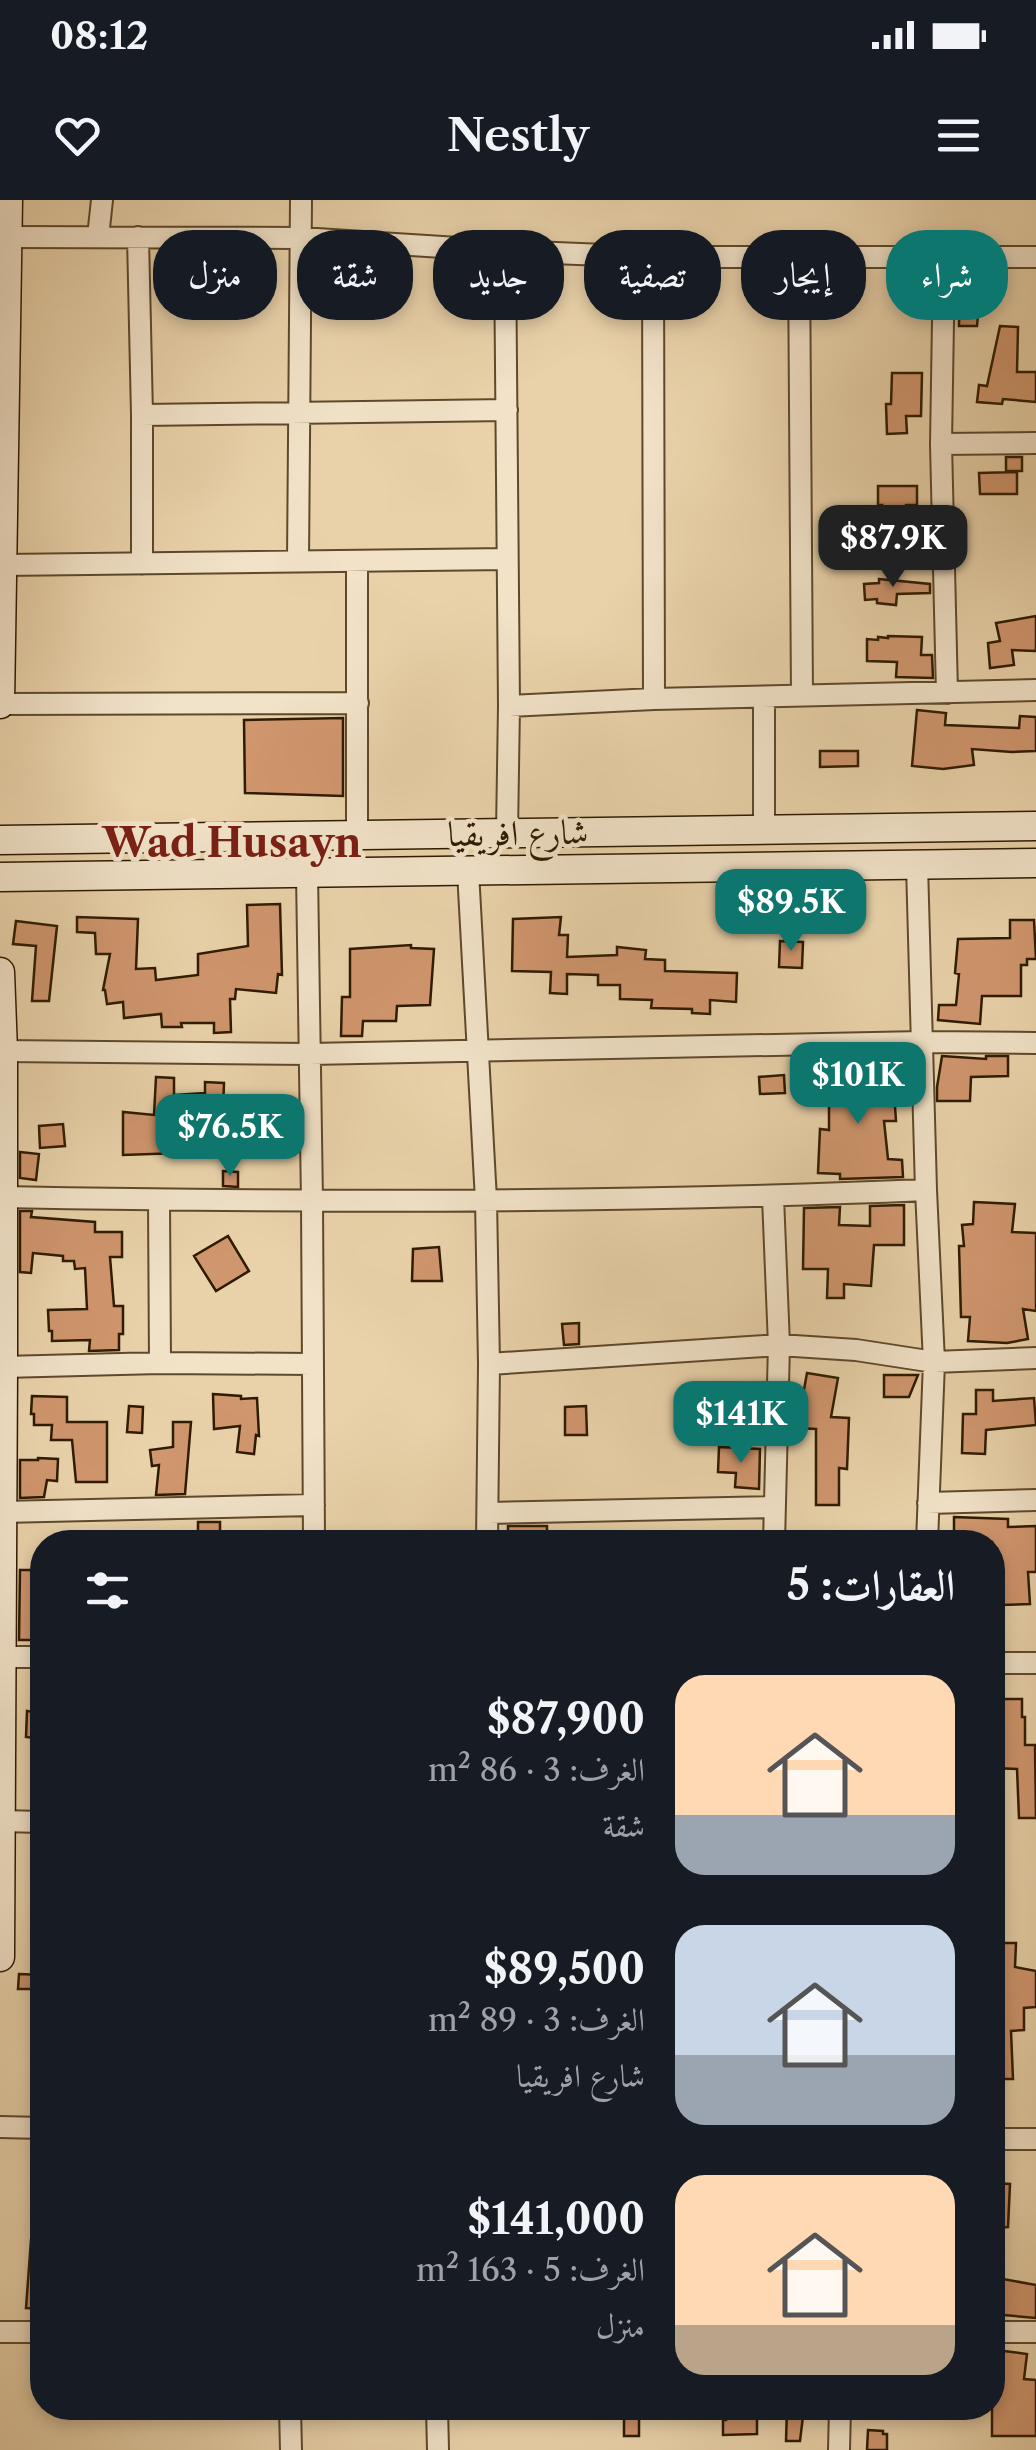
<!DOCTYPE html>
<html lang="ar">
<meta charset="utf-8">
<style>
:root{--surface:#171b24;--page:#242831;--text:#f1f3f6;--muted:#9ea1a6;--accent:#0f766e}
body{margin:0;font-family:"Libre Caslon Text",Amiri,serif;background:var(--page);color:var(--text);direction:rtl;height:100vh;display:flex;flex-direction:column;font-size:38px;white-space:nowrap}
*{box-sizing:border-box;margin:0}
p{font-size:32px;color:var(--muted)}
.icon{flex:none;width:55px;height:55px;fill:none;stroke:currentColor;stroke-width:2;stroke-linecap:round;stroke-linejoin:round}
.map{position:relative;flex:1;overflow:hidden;direction:ltr}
.side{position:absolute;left:30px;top:1330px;width:975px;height:890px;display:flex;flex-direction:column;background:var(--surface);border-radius:40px;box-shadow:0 5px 15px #0003;direction:rtl}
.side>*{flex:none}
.top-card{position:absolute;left:30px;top:30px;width:978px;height:90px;direction:rtl;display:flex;gap:20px}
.price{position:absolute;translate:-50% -85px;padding:0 22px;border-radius:20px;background:var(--accent);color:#fff;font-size:32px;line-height:65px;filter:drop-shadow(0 2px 5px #0008)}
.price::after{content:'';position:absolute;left:50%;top:60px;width:30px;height:22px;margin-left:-15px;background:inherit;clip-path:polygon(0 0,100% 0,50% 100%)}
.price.current{background:#222;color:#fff}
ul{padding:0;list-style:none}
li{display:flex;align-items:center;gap:30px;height:250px;padding:0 50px}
li span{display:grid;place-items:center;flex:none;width:280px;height:200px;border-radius:30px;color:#555}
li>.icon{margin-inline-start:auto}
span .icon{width:120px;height:120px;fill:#fffc;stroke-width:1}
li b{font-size:42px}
h2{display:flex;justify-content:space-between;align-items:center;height:120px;padding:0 50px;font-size:42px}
.pill{padding:0 35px;border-radius:40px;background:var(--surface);box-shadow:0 5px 15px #0003;font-size:35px;line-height:90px}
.pill.current{background:var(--accent);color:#fff}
.status{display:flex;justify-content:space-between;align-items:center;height:70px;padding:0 50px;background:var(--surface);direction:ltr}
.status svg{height:28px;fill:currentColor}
header{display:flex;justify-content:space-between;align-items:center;height:130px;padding:0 50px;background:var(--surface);font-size:45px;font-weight:600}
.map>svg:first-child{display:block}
.building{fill:#d0966e;stroke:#2f1b00;stroke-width:2.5}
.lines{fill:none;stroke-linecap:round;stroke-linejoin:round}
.street-casing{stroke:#5e492a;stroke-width:24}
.secondary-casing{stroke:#2f1b00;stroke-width:31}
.street{stroke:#f1e2c8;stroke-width:20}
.secondary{stroke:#f1e2c8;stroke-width:28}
.labels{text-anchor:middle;stroke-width:9;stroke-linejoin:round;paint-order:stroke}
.street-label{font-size:35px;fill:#2f1b00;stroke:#f1e2c8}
.quarter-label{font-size:40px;font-weight:bold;fill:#7a1f14;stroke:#f1e2c8}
</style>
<div class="status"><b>08:12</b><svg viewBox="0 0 49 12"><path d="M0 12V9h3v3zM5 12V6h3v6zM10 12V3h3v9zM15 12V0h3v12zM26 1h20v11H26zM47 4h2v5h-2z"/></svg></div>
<header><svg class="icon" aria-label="menu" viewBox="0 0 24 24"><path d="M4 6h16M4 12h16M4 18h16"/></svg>Nestly<svg class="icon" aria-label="heart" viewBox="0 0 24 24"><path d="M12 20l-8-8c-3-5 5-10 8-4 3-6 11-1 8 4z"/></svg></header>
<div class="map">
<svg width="1036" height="2250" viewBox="0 0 1036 2250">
<rect width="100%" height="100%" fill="#e9d2aa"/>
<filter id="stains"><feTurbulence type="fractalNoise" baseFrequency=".002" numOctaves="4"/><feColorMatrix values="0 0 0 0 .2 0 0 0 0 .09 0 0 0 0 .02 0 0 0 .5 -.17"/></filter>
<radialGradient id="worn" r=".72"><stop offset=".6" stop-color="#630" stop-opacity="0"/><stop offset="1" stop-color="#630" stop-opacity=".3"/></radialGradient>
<path class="building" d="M960 80 981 82 977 126H959Z
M1000 126 1018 127 1017 172H1036V202L1003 199 1002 204 977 202 979 185 987 186Z
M892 173H922L921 216H906L907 233 887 234 886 204H891Z
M1006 257H1022V271H1006Z
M1017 272V294H980L979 273Z
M878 286H917V305H906L900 351 876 347 882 305H878Z
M879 379 930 384V393L897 394 896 405 877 403V399L865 400 864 384 879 383Z
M1036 416V451L1012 450 1014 465 990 468 988 443 1000 441 996 423Z
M888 436 922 437 921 455H932L933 478 896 477 897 462 867 461V439L878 440V437L888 438Z
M917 510 946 513 945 525 1019 528 1020 516 1036 517V551L1012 552 972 549 974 565 943 569 912 566Z
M343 518V596L245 593 244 520Z
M820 551H858V566L820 567Z
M280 704 282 775 278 774 276 793 236 789 235 799H230L231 832 214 833V823H181L182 827H162L161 814 124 818 123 802 107 804 105 790H103L110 754H96L95 733 77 732V717L138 719 136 769 155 768 156 780 198 775V754L248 746 247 705Z
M561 717 559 735H568L567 757 617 755V747L646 750 645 759 665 760V771L737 773 736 802 710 800V814L692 813V809L651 808 652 800 620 799V785H598V775L567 774V794L550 793 551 772 512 771 513 719Z
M1010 720H1034L1036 759H1027V765H1021V796H982L980 824 938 820 939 805H956L959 774 955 773 958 739 1010 738Z
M16 721 57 726 49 801H32L36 746 13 744Z
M780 741 803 742 802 768 779 767Z
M411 745V748L434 749 430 805 397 806 396 821H363L362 836H341L342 797H350V749Z
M942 856 986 859V856H1008V876L971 877 970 901H937V887Z
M812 865 827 866 826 881 810 879Z
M829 868H877L878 892H894L896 921H884L888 959 902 960 903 977 840 979V974L818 973 820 929 829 930Z
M784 875 785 893 760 894 759 877Z
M156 877 174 878V895L205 893V882L224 883 222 939H208V952L123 955V912L154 915Z
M63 924 65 946 40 948 39 926Z
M20 952 39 954 36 980 20 978Z
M223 971 238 972V987L223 986Z
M974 1002 1015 1004 1012 1032 1036 1033V1111L1023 1109 1028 1139 1007 1143 968 1141 970 1117H961L959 1046H964L962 1025 973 1024Z
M904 1005V1045H874L871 1086 844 1084V1098H827L828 1069H803L804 1008 840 1007 839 1025 870 1026V1006Z
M20 1011H32L31 1017 95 1022V1032H122V1057H110L114 1106H123V1134H119V1150L89 1151 90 1140 52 1141V1131H49L48 1110 87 1109 85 1068 75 1069 74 1061H63V1056L33 1053 31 1073 20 1072Z
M228 1036 249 1071 216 1091 194 1056Z
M439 1047 442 1081H412L413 1049Z
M579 1123V1144L564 1145 562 1124Z
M807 1173 838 1178 831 1217 849 1218 847 1269 839 1268V1305H816V1229L797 1228Z
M884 1175H918L909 1197H884Z
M976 1190H993V1201L1034 1198 1036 1225 986 1230 985 1254 962 1253 963 1214H976Z
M213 1194 241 1196V1199L257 1198 259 1236 256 1235 254 1254 237 1252 240 1226 214 1229Z
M32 1196 67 1197V1222H107V1282H76L72 1240H51L52 1225H34V1214H31Z
M129 1206 143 1207 142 1233 127 1232Z
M586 1206 587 1235H565V1207Z
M173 1222H191L185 1294 156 1295 159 1265 152 1266 150 1250 173 1247Z
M719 1247 760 1249 759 1289 735 1287 736 1273 718 1272Z
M38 1258 58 1259 57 1281 47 1280 44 1297 20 1298V1260H38Z
M954 1317 1008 1319V1327L1036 1326V1372H1028L1030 1404 1000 1405 999 1381 992 1380V1342H954Z
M198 1322H220V1342H198Z
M508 1326H547V1342H508Z
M20 1370H42V1399L36 1398 33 1440H19Z
M992 1499H1022V1517H1025V1545H1035L1036 1618H1019L1017 1569 992 1568Z
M27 1511 42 1513V1539L26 1537Z
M1001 1743H1016L1015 1767 1036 1771V1807L1024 1808V1830L1011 1831 1013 1879H992V1768H1001Z
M19 1774 42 1775V1789H18Z
M992 1983 1010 1984 1008 2027 992 2028Z
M31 2040H42V2109L26 2108Z
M992 2077 1036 2085V2118L992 2114Z
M1004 2151 1027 2154 1024 2179 1036 2180V2236H992V2193L999 2194Z
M624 2208H639V2236H624Z
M727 2208H757V2234L723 2235V2220H726Z
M787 2208H804L800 2241H786Z
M868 2230 883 2231V2234H887V2250H867Z"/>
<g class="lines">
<defs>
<path id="street" d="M8 37 301 38 505 51 653 57H1036
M98 37 102 0
M138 37 142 215V364
M505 51 509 506 507 633
M653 57 654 499
M944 58 941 244 947 493
M799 59 802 495
M142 215 507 210
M941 244 1036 243
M298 361 301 0
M3 365 507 359
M0 504 358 503
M509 506 654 499 1036 490
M764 630V497
M357 635V361
M917 665 926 990 934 1162 927 1342
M468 671 486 1000 489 1164 487 1342
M307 673 312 1001 314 1342
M3 851 310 854 922 842 1036 843
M3 997C310 1003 619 1003 926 990
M773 997 779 1145 774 1342
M159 1000 160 1163
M489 1164 779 1145 856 1150 934 1162 1036 1158
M3 1167 160 1163 313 1164
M928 1303 1036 1300
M2 1312 314 1305
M488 1313 774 1307
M0 1457H42
M992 1463H1036
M2 1621 42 1622
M0 1927 42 1928
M992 1939H1036
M0 2132H42
M992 2132H1036
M290 2208 291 2250
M437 2208 438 2250
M839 2250 840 2208"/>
<path id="secondary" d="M0 504 8 0
M0 640 1036 626
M0 677 1036 663
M0 772 3 851V1167L0 1757"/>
</defs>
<use href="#street" class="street-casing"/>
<use href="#secondary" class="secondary-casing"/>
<use href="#street" class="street"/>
<use href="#secondary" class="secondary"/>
</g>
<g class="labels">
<g class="street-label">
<text transform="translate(518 633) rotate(-1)" y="12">شارع افريقيا</text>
</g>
<g class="quarter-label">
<text x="232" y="657">Wad Husayn</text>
</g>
</g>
<rect width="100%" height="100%" filter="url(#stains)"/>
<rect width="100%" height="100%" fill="url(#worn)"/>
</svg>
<b class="price current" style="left:893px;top:390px">$87.9K</b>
<b class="price" style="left:791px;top:754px">$89.5K</b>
<b class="price" style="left:858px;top:927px">$101K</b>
<b class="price" style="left:230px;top:979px">$76.5K</b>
<b class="price" style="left:741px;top:1266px">$141K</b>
<div class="top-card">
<a class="pill current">شراء</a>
<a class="pill">إيجار</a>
<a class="pill">تصفية</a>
<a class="pill">جديد</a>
<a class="pill">شقة</a>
<a class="pill">منزل</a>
</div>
<section class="side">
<h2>العقارات: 5<svg class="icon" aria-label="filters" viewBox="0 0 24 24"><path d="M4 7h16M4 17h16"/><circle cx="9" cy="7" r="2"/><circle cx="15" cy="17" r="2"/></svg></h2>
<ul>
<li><span style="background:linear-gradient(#ffd9b3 70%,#9aa5b1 0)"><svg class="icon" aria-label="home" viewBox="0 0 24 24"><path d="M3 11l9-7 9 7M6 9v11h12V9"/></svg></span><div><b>$87,900</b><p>الغرف: 3 · 86 m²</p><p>شقة</p></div></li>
<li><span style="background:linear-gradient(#c9d6e8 65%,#9aa5b1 0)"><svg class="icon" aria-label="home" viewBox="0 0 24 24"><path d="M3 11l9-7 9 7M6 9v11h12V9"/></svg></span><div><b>$89,500</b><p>الغرف: 3 · 89 m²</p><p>شارع افريقيا</p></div></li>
<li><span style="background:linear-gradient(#ffd9b3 75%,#b9a48a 0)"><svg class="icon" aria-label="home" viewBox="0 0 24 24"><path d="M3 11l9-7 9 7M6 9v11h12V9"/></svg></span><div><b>$141,000</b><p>الغرف: 5 · 163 m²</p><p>منزل</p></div></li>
</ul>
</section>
</div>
